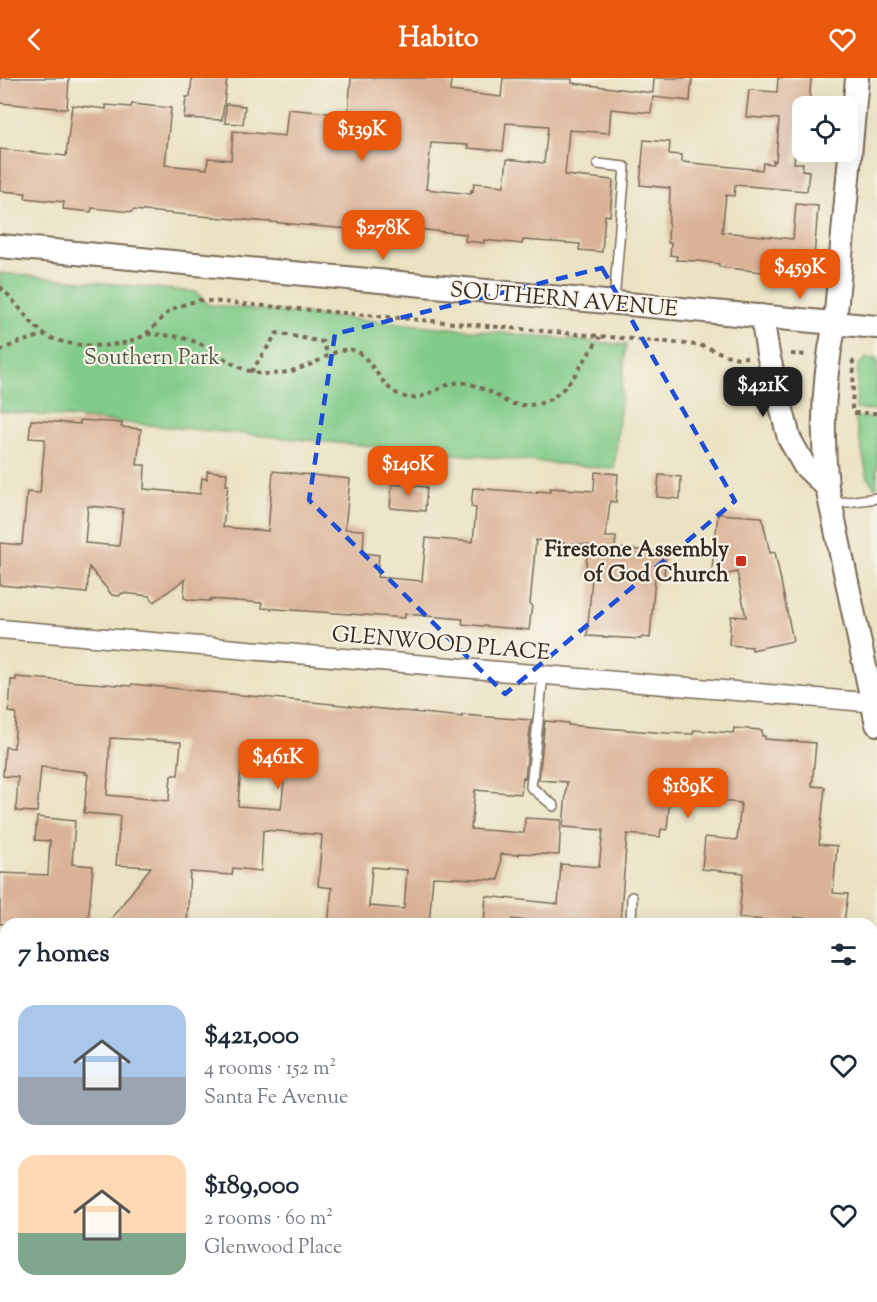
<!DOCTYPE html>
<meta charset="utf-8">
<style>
:root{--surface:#fff;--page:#f6f6f7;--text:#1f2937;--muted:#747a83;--accent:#ea580c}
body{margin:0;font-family:"Sorts Mill Goudy",serif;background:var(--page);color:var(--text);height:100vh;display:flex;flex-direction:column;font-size:22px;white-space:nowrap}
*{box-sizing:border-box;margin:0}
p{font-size:20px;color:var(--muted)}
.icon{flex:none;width:33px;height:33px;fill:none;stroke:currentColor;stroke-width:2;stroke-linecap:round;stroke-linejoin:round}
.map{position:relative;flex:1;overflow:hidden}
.side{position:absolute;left:0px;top:840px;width:878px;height:384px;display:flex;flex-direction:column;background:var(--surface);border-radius:18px 18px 0 0;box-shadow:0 6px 24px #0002}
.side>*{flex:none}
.tools{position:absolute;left:792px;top:18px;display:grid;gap:12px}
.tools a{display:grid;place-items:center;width:66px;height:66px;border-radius:12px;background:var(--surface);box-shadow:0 6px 24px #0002;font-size:30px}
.price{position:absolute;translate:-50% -51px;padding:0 14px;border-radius:12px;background:var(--accent);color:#fff;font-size:20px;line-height:39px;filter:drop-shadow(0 2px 3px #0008)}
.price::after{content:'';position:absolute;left:50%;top:36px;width:18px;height:14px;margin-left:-9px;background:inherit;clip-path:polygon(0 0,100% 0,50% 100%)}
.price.current{background:#222;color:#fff}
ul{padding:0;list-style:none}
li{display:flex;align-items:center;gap:18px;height:150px;padding:0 18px}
li span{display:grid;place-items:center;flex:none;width:168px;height:120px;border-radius:18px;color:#555}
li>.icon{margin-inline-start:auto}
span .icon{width:72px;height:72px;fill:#fffc;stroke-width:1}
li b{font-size:26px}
h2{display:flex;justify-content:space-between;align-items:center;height:72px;padding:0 18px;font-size:26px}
header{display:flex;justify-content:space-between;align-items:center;height:78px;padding:0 18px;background:var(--accent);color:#fff;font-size:27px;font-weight:700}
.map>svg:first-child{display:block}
.built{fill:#f7d0ca}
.green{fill:#82cc89;stroke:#5e7b54;stroke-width:1.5}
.building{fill:#dab296;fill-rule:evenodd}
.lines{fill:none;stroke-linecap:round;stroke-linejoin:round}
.service-casing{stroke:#796a57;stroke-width:12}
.minor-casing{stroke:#796a57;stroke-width:21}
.tertiary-casing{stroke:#796a57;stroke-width:26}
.path{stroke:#796a57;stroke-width:4;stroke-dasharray:4.5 4.5;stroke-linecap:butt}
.service{stroke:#fff;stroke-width:9}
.minor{stroke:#fff;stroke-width:18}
.tertiary{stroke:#fff;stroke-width:22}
.marked{fill:none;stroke:#1d4ed8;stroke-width:4.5;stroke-dasharray:12 8;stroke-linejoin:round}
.poi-dot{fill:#c8321e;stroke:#f7f3e8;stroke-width:2}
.labels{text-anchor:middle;stroke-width:4.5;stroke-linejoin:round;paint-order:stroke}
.street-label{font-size:22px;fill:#3b2a1e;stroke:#f7f3e8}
.park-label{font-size:22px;fill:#505b3e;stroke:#f7f3e8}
.poi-label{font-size:22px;font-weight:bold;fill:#3b2a1e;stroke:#f7f3e8;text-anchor:end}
</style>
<header><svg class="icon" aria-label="back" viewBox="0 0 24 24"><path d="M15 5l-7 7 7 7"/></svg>Habito<svg class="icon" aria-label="heart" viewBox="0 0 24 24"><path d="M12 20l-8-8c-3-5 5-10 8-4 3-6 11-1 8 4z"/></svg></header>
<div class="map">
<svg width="877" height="1224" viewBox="0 0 877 1224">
<rect width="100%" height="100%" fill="#f7f3e8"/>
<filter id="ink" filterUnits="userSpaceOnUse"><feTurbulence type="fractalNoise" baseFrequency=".0167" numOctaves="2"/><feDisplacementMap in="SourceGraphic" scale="12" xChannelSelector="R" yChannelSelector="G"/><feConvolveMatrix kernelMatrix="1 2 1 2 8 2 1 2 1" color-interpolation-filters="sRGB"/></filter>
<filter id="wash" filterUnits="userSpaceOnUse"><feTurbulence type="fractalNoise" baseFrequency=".008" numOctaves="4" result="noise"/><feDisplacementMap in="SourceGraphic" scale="24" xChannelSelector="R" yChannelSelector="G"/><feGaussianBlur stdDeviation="1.35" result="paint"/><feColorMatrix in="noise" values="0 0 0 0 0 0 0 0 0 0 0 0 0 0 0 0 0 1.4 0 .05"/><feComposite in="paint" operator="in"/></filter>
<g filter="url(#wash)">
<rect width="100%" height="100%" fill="#ebe2c2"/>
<path class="built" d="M0 946H6V1218H525V1224H0Z"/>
<path class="green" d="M0 195 196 214 209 227 626 267 614 391 0 333Z
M867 280 877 281V332L856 331 858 287Z
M855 339 877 340V409H874L867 397Z"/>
<g id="blocks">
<path class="building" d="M0 0H69L67 31 0 25Z
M192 0H227L222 42 184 40 186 19H190Z
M351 0H451L450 13 501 19 503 0 572 1V5L653 15 654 0H692L690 23 653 19 651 35 611 31 609 55 569 52 565 97 613 102 610 138 605 137 602 174 579 172 580 166 523 162 522 166 484 162V165L465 163 466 156 426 152 363 147 362 151 337 150 133 132 132 134 92 130 91 134 63 131 64 124 25 120 26 115 0 113V71L66 78 72 27 106 31V27L131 29 132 26 171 30 165 87 207 91 208 80 231 82 233 53 285 58 288 31 348 37ZM506 45 548 48 544 85 507 81 504 108 474 105 473 113 471 112V116L426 111 431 65 468 67V70L503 73Z
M778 0H811L809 28H802V35H798L794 85H803L802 92 809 93 807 113 735 107 734 118 726 117 722 154 793 161 796 126 818 128 813 194 793 193V196L763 194 719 189V186L699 183 676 182 677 178 670 177 671 165H668L670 110 640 107 644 62 670 64 669 76 682 77V84L762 92 763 85 773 86V82L776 83 779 41 746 39 749 12 777 14Z
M226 26 245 28 243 46 225 45Z
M31 342 80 346V342L122 345 121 349 141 351 137 387H145L144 411 200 416 202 400 207 401V393L227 395 226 407H228L223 449 268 453 273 393 350 401 345 451 364 452 363 475 379 477 377 499 422 503 426 460 473 464 476 430 471 429 473 410 537 415V413L550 414V410L594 413 595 394 618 396 616 424 610 423 606 459H616L615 470 666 474 664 500 655 499 650 560 642 559 641 561 587 558 592 499H585L588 467 536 462 530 526 532 527 529 552 462 546 463 541 405 536V540L350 536 262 530V525L210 521V523L190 522 184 520 185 501 154 524 150 518 122 515 119 518 112 517 89 489 87 515 0 507V465L22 467 27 414 40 415 45 361 29 360ZM88 428 123 431 119 468 85 465Z
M659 397 681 399 680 421 657 419Z
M392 406 427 409 425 433 390 430Z
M718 436 762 439 770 475 775 474 793 563 752 572V569L729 567 731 538 746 539 737 494 711 500Z
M16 599 131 608 132 606 161 609 462 639V637L531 642 525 700 523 699 521 716 475 712 471 751 524 755 525 740 561 742 559 777 519 775V777L501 776 499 802 433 799 429 846H328L332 810 318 808 322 757 266 752 263 753 261 793 233 790 232 797 190 794 187 846H107L151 789 116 787 120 738 84 735 88 696H85L86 694 41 689 37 734 16 733 18 699 3 698 5 669 14 670 16 635 9 634 11 602H16ZM110 660 181 664 178 697H171L169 723 107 717ZM242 673 287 676 281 731 238 728ZM372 789 407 792 404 831 369 828Z
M545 643 568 645V647L666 655 693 656 694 652 733 655 734 650 762 652V658H765V661L816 665 812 708 825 709 819 766 837 768 833 815 848 816 844 844 794 839V844L739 840 743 795 702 791 705 759 737 762 741 725 670 719 667 752 661 751 660 759 627 756 620 846H558L512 841V846H484L486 818 558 826 561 786 599 789 603 752 563 749 567 704 539 702Z
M37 739 75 743 72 786 93 788 88 846H0V795L48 797 50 763 35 762Z"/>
</g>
</g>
<g filter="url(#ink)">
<use href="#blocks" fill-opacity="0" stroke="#796a57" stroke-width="1.5"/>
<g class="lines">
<defs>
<path id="service" d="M598 86 625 89 614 224
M832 426 877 420
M543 597 531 709 554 728
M631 846 632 819
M872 1187 877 1188
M352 1218 413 1224
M291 1224V1218
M487 1224 488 1218
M800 1224 801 1218"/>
<path id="minor" d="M0 551 877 625
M0 914 6 915
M872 989 877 990"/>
<path id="tertiary" d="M857 0 835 245C823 300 821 354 827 409L877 646
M0 168 877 249
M762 238 768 276 789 360 804 387 827 409"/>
</defs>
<use href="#service" class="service-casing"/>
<use href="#minor" class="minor-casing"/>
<use href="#tertiary" class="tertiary-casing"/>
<path class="path" d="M0 209C16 223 27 243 44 256 66 271 124 272 146 256 155 249 162 238 173 231 181 227 190 225 199 222L688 266C695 267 702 267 708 270 723 275 732 282 747 279
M147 256C167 257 186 258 204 268 225 280 244 297 269 296 283 296 297 292 309 287 323 282 340 267 356 273 370 279 380 306 396 315 419 329 434 309 455 305 466 302 480 310 490 314 498 318 506 325 514 326 562 335 577 290 600 259
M0 273 16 265 44 257
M791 276 807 277
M852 282 854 287 852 331 854 335H877
M251 294 277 255 323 264 328 277"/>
<use href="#service" class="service"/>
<use href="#minor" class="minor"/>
<use href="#tertiary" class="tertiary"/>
</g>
</g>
<path class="marked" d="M602 190 735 423 505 616 309 422 335 256Z"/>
<rect class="poi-dot" x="735" y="477" width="12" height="12" rx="3"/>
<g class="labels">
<g class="street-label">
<text transform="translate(564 220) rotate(5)" y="8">SOUTHERN AVENUE</text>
<text transform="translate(441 564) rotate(5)" y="8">GLENWOOD PLACE</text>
</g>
<g class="park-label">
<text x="152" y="286">Southern Park</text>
</g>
<g class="poi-label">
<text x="729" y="478">Firestone Assembly<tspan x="729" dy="25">of God Church</tspan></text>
</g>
</g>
</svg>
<div class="tools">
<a><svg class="icon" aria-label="locate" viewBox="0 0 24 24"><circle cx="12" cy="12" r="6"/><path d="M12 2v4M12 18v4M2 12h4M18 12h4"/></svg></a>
</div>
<b class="price" style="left:362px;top:84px">$139K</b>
<b class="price" style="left:383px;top:183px">$278K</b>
<b class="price" style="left:800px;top:222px">$459K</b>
<b class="price current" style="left:763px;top:340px">$421K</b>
<b class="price" style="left:408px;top:419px">$140K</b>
<b class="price" style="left:278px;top:712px">$461K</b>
<b class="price" style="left:688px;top:741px">$189K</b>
<section class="side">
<h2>7 homes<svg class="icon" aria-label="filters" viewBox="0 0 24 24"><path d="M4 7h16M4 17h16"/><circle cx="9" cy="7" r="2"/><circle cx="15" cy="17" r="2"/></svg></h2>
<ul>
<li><span style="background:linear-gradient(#a9c7e8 60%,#9aa5b1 0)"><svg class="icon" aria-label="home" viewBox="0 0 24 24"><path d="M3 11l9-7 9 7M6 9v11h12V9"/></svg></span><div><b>$421,000</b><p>4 rooms · 152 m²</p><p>Santa Fe Avenue</p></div><svg class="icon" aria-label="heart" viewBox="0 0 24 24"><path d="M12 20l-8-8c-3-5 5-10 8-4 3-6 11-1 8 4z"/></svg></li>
<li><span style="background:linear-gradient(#ffd9b3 65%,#7fa58c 0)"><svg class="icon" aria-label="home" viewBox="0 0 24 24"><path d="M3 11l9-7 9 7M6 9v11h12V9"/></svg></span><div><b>$189,000</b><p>2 rooms · 60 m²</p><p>Glenwood Place</p></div><svg class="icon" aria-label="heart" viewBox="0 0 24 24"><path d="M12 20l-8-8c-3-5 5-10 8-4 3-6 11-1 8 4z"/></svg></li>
</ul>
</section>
</div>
